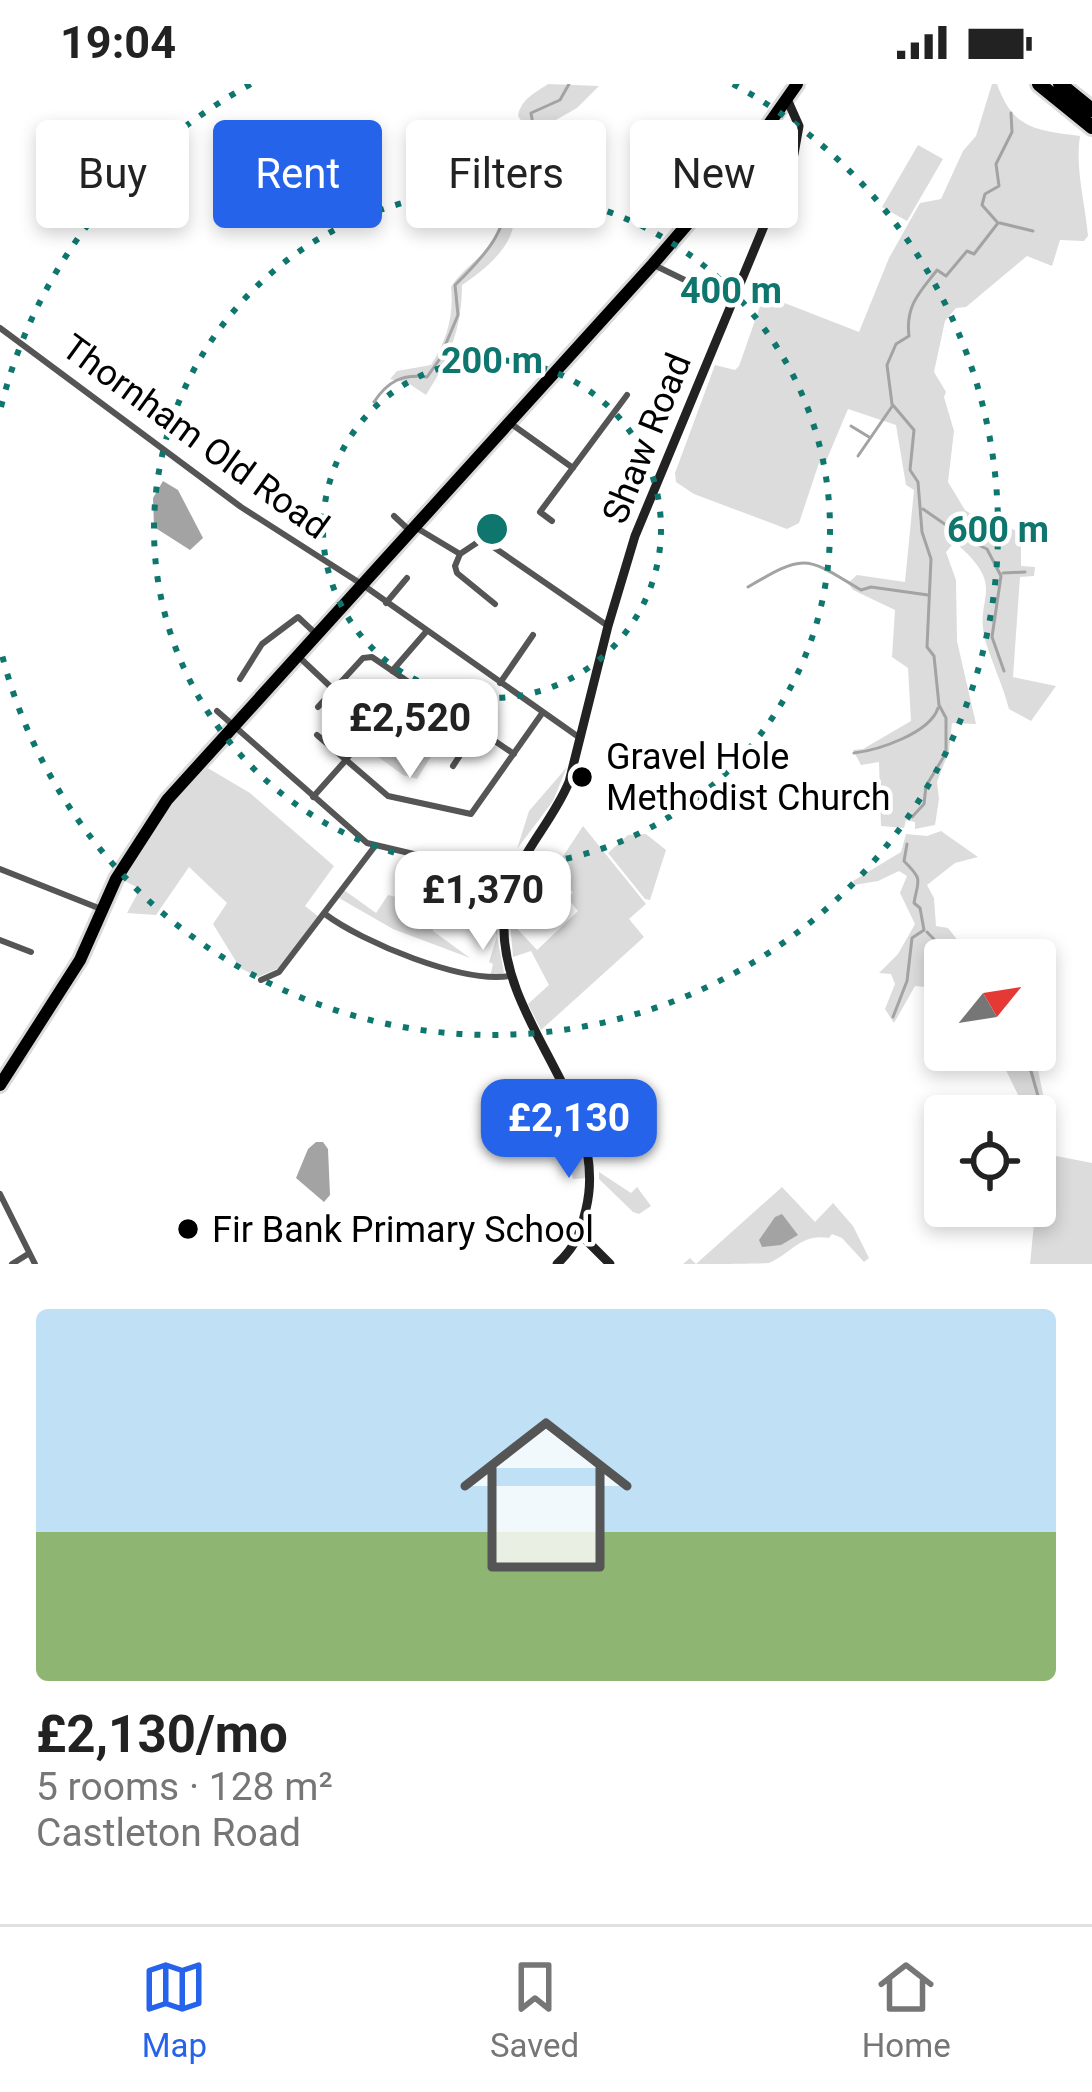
<!DOCTYPE html>
<meta charset="utf-8">
<style>
:root{--surface:#fff;--page:#f2f2f2;--text:#222;--muted:#767676;--line:#e0e0e0;--accent:#2563eb}
body{margin:0;font-family:Roboto,sans-serif;background:var(--page);color:var(--text);height:100vh;display:flex;flex-direction:column;font-size:45px;white-space:nowrap}
*{box-sizing:border-box;margin:0}
p{font-size:39px;color:var(--muted)}
.icon{flex:none;width:66px;height:66px;fill:none;stroke:currentColor;stroke-width:2;stroke-linecap:round;stroke-linejoin:round}
.map{position:relative;height:1180px;overflow:hidden}
.sheet{display:flex;flex-direction:column;background:var(--surface);flex:1}
.sheet>*{flex:none}
.guide{position:absolute;left:36px;top:36px;width:1020px;height:108px;display:flex;gap:24px}
.needle{width:78px;rotate:60deg}
.controls{position:absolute;left:924px;top:855px;display:grid;gap:24px}
.controls a{display:grid;place-items:center;width:132px;height:132px;border-radius:12px;background:var(--surface);box-shadow:0 6px 18px #0003;font-size:60px}
.price{position:absolute;translate:-50% -102px;padding:0 27px;border-radius:24px;background:#fff;color:#222;font-size:39px;line-height:78px;filter:drop-shadow(0 3px 6px #0008)}
.price::after{content:'';position:absolute;left:50%;top:72px;width:36px;height:27px;margin-left:-18px;background:inherit;clip-path:polygon(0 0,100% 0,50% 100%)}
.price.selected{background:var(--accent);color:#fff}
ul{padding:0;list-style:none}
li{display:grid;align-content:center;gap:24px;height:636px;padding:0 36px}
li+li{border-top:3px solid var(--line)}
li span{display:grid;place-items:center;height:372px;border-radius:12px;color:#555}
li>.icon{margin-inline-start:auto}
span .icon{width:216px;height:216px;fill:#fffc;stroke-width:1}
li b{font-size:51px}
.pill{padding:0 42px;border-radius:12px;background:var(--surface);box-shadow:0 6px 18px #0003;font-size:42px;line-height:108px}
.pill.selected{background:var(--accent);color:#fff}
.status{display:flex;justify-content:space-between;align-items:center;height:84px;padding:0 60px;background:var(--surface);direction:ltr}
.status svg{height:33px;fill:currentColor}
.menu{display:flex;justify-content:space-around;align-items:center;height:168px;border-top:3px solid var(--line);background:var(--surface);font-size:33px;color:var(--muted)}
.menu a{display:grid;justify-items:center;gap:6px}
.menu .selected{color:var(--accent)}
.map>svg:first-child{display:block}
.green{fill:#dcdcdc}
.water{fill:#a3a3a3}
.lines{fill:none;stroke-linecap:round;stroke-linejoin:round}
.stream{stroke:#a3a3a3;stroke-width:3}
.primary-casing{stroke:#dbdbdb;stroke-width:18}
.highway-casing{stroke:#dbdbdb;stroke-width:20}
.street{stroke:#555;stroke-width:6}
.secondary{stroke:#222;stroke-width:9}
.primary{stroke:#000;stroke-width:12}
.highway{stroke:#000;stroke-width:14}
.ring{fill:none;stroke:#0f766e;stroke-width:6;stroke-dasharray:6 12}
.poi-dot{fill:#000;stroke:#fff;stroke-width:4.5}
.labels{text-anchor:middle;stroke-width:9;stroke-linejoin:round;paint-order:stroke}
.street-label{font-size:36px;fill:#000;stroke:#fff}
.poi-label{font-size:36px;fill:#000;stroke:#fff;text-anchor:start}
.centre{fill:#0f766e;stroke:#fff;stroke-width:6}
.ring-label{font-size:36px;text-anchor:middle;font-weight:bold;fill:#0f766e;stroke:#fff;stroke-width:9;stroke-linejoin:round;paint-order:stroke}
</style>
<div class="status"><b>19:04</b><svg viewBox="0 0 49 12"><path d="M0 12V9h3v3zM5 12V6h3v6zM10 12V3h3v9zM15 12V0h3v12zM26 1h20v11H26zM47 4h2v5h-2z"/></svg></div>
<div class="map">
<svg width="1092" height="1180" viewBox="0 0 1092 1180">
<rect width="100%" height="100%" fill="#fff"/>
<path class="green" d="M548 0 599 2 577 24 556 36 523 92 528 98C512 118 518 120 513 143 508 167 482 188 462 201 462 244 449 275 426 311L408 299 390 295 397 287 431 281C447 256 454 232 451 203 463 183 486 172 497 151 508 129 502 104 513 83L519 82C526 62 531 50 518 32 521 15 535 9 548 0Z
M992 0H997C1013 45 1035 46 1080 52 1075 86 1085 117 1088 152L1084 157 1060 156 1052 182 1027 172 966 223 956 224 945 237 934 288 946 308 944 313 954 347 948 398 965 426 975 433 1021 448V482L1035 483 1034 492 1020 493 1013 593 1056 602 1031 637 1009 625C1003 602 993 581 986 559 972 513 1009 506 958 461H952L946 468 956 496 957 557 976 640 952 639 949 667 937 698 939 715 935 741 915 745V738L906 736 904 744 881 742 879 678 861 681 853 666 863 665 911 637 908 584 892 573 895 526 853 506 848 499 857 491 905 498 914 406 906 401 896 341 848 325 824 382 819 379 799 439 787 445 694 410 676 398 675 389 715 281 735 286 739 282 764 211 859 248 889 174 920 119 941 115 963 67 976 52Z
M918 61 943 75 907 137 882 123Z
M408 628 444 652 417 695 403 691 377 672Z
M206 683 250 709 334 782 305 822 319 833 279 884 258 893 240 884 213 840 227 819 189 783 156 831 127 829 140 805 121 795 165 726Z
M567 683 553 717 517 765 529 727Z
M583 742 646 820 629 835 644 853 541 946 528 920 549 901 531 867 513 873 510 837 537 866 578 827 568 815 573 808 552 789Z
M941 747 978 773 955 779 927 801 934 814 936 842 948 844 963 863 967 876H945V905L915 902 894 939 885 925 895 900 891 890 879 889 898 870 915 840 900 809 907 792 899 787 878 797 854 801 853 797 901 768 906 750 927 752Z
M646 750 666 766 650 816 645 815 608 769 628 751Z
M479 799 498 815 497 852 504 889 490 893 493 880 489 878 497 852 493 841 480 836 472 817Z
M344 806 376 829 388 811 430 821 433 847 470 874 393 845 339 814Z
M996 966H1024L1029 979 1038 986 1044 1015 1023 1021Z
M561 1048 577 1050 588 1094 573 1095Z
M1041 1069 1092 1079V1180H1030Z
M599 1088 631 1109 637 1103 651 1122 639 1130 633 1128 599 1095Z
M782 1103 815 1138 833 1119 853 1142 869 1174 864 1178 842 1154 832 1150 829 1154C801 1149 792 1169 769 1179 752 1180 703 1180 683 1180L690 1174 696 1180Z"/>
<path class="water" d="M163 397 178 406 203 454 190 466 154 443 153 414Z
M316 1058H323L328 1065 330 1111 324 1118 296 1094 308 1065Z
M782 1130 798 1151 781 1161 762 1163 759 1156 775 1133Z"/>
<g class="lines">
<path class="stream" d="M1000 139 1033 147
M374 318C388 297 402 290 427 293L439 276 458 231 455 201C492 165 506 147 512 95 531 81 536 51 531 29L560 16 569 0
M851 342 869 353
M858 372 893 321
M923 425 946 441 955 439 978 461 987 465 1001 492 992 553 1004 587
M1003 489 1025 488
M748 503C806 469 805 472 861 506L871 503 928 511
M854 669C879 666 930 649 938 624
M912 733 924 720 926 702 946 669V634L939 621 934 572 927 563 931 475 922 448 918 398 910 386 914 346 892 320 887 281 896 260 909 252C905 221 921 207 937 186L946 192 967 167 974 170 998 139 982 121 985 110 999 102 996 80 1012 48 1011 29
M927 848 954 876
M893 933 907 897 912 854 924 846 920 824 914 819C918 795 924 797 904 777L907 760
M1018 966V978L1031 987 1038 1012"/>
<defs>
<path id="primary" d="M0 1001 80 876 116 795 167 716 653 180 748 70 797 0"/>
<path id="highway" d="M1039 0 1092 43
M1060 0 1092 26"/>
</defs>
<use href="#primary" class="primary-casing"/>
<use href="#highway" class="highway-casing"/>
<path class="street" d="M656 182 730 218
M0 244 241 423 363 501 580 654
M510 339 573 384
M394 432 409 446
M552 437 540 428 627 311
M415 443 460 470 455 482 457 489 495 520
M460 470 481 456 489 460 608 542
M386 519 407 494
M299 573 334 606
M392 587 425 549
M240 595 262 560 298 533 315 549
M500 599 533 551
M318 623 363 574 372 573 514 670
M217 627 367 759 456 780 506 811
M317 651 388 712 471 730 543 628
M453 682 477 645
M313 713 346 676 403 594
M0 785 101 825
M325 830C362 858 463 900 510 892
M0 856 31 868
M261 896 279 888 375 762
M0 1110 35 1180
M12 1180 28 1170"/>
<path class="secondary" d="M581 1151 610 1180
M557 1180C576 1162 580 1150 586 1125 611 1022 500 940 504 838 506 780 548 748 569 698L608 542 635 452 794 70 799 42 787 15"/>
<use href="#primary" class="primary"/>
<use href="#highway" class="highway"/>
</g>
<g class="ring">
<circle cx="492" cy="445" r="169"/>
<circle cx="492" cy="445" r="338"/>
<path d="M1 323A506 506 0 0 1 251 0M733 0A506 506 0 1 1 1 567"/>
</g>
<g class="poi-dot">
<circle cx="582" cy="693" r="12"/>
<circle cx="188" cy="1145" r="12"/>
</g>
<g class="labels">
<g class="street-label">
<text transform="translate(196 352) rotate(36)" y="13">Thornham Old Road</text>
<text transform="translate(646 354) rotate(-68)" y="13">Shaw Road</text>
</g>
<g class="poi-label">
<text x="606" y="685">Gravel Hole<tspan x="606" dy="41">Methodist Church</tspan></text>
<text x="212" y="1158">Fir Bank Primary School</text>
</g>
</g>
<circle cx="492" cy="445" r="18" class="centre"/>
<g class="ring-label">
<text x="731" y="219">400 m</text>
<text x="492" y="289">200 m</text>
<text x="998" y="458">600 m</text>
</g>
</svg>
<div class="controls">
<a><svg class="needle" viewBox="-14 -14 28 28"><path d="M0-13l5 13h-10z" fill="#e53935"/><path d="M0 13l5-13h-10z" fill="#767676"/></svg></a>
<a><svg class="icon" aria-label="locate" viewBox="0 0 24 24"><circle cx="12" cy="12" r="6"/><path d="M12 2v4M12 18v4M2 12h4M18 12h4"/></svg></a>
</div>
<b class="price" style="left:410px;top:697px">£2,520</b>
<b class="price" style="left:483px;top:869px">£1,370</b>
<b class="price selected" style="left:569px;top:1097px">£2,130</b>
<div class="guide">
<a class="pill">Buy</a>
<a class="pill selected">Rent</a>
<a class="pill">Filters</a>
<a class="pill">New</a>
</div>
</div>
<section class="sheet">
<ul>
<li><span style="background:linear-gradient(#bfe0f5 60%,#8fb573 0)"><svg class="icon" aria-label="home" viewBox="0 0 24 24"><path d="M3 11l9-7 9 7M6 9v11h12V9"/></svg></span><div><b>£2,130/mo</b><p>5 rooms · 128 m²</p><p>Castleton Road</p></div></li>
</ul>
</section>
<nav class="menu">
<a class="selected"><svg class="icon" aria-label="map" viewBox="0 0 24 24"><path d="M3 6l6-2 6 2 6-2v14l-6 2-6-2-6 2zM9 4v14M15 6v14"/></svg>Map</a>
<a><svg class="icon" aria-label="saved" viewBox="0 0 24 24"><path d="M7 4h10v16l-5-4-5 4z"/></svg>Saved</a>
<a><svg class="icon" aria-label="home" viewBox="0 0 24 24"><path d="M3 11l9-7 9 7M6 9v11h12V9"/></svg>Home</a>
</nav>
